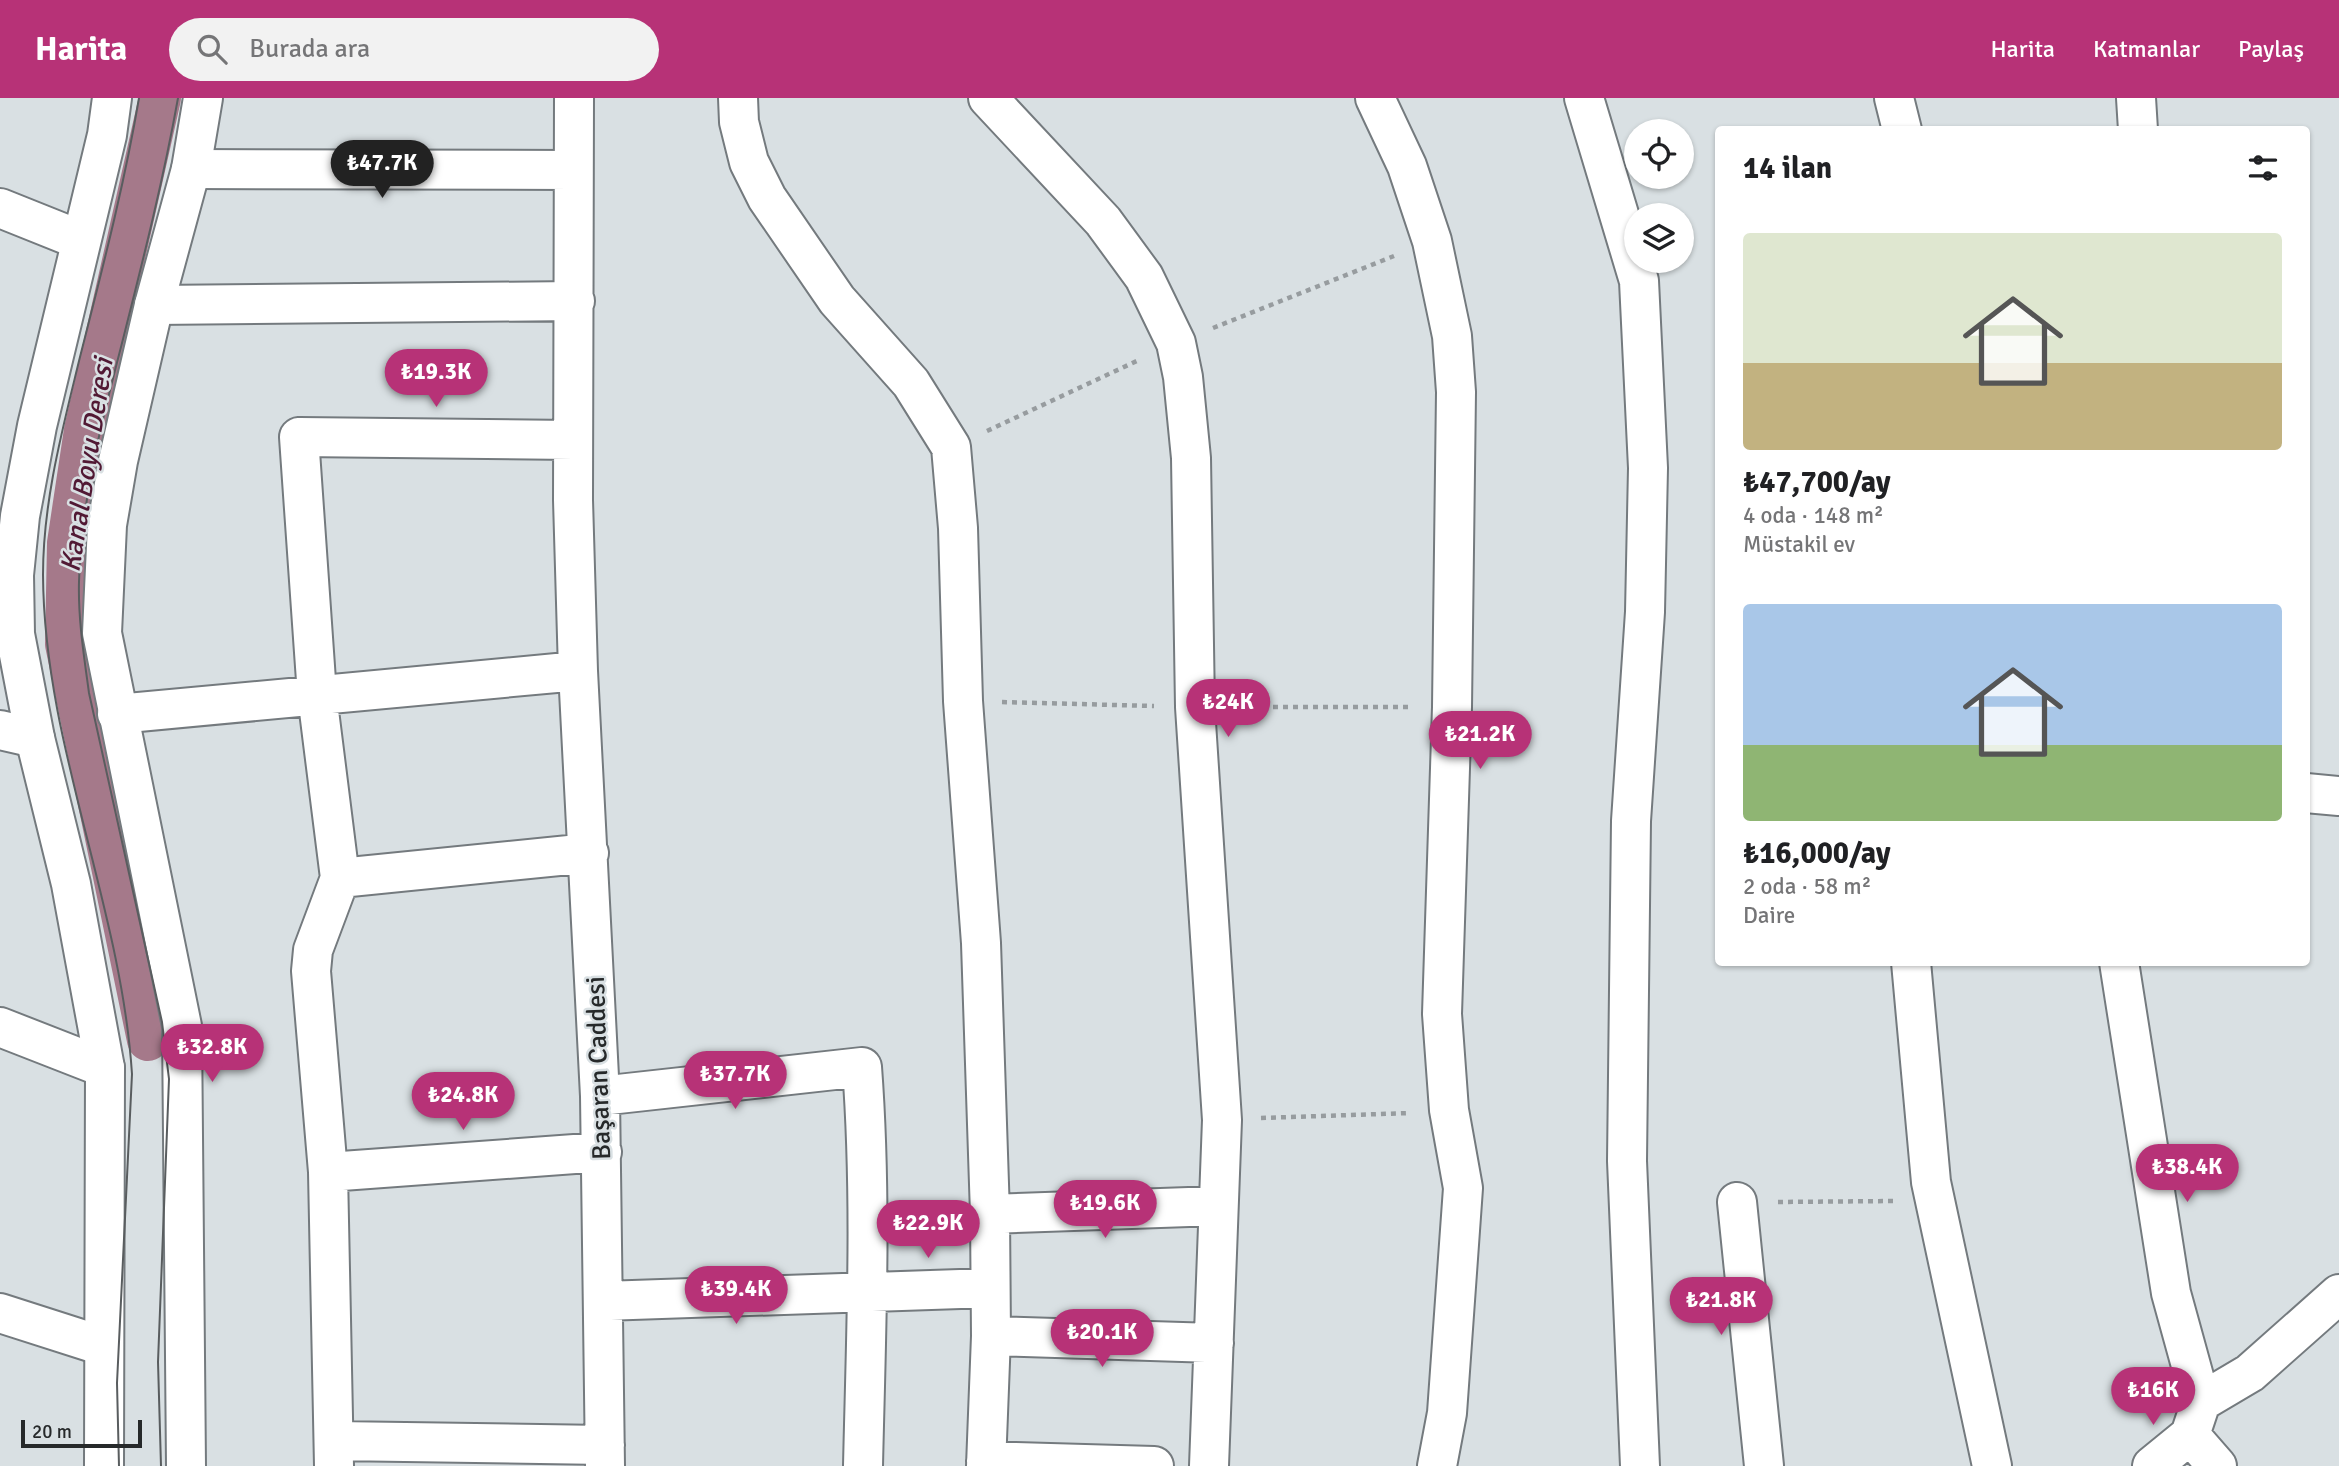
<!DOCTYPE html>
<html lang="tr">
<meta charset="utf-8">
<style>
:root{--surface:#fff;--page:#f2f2f2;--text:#202124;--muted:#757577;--accent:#b73277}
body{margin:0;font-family:Signika,sans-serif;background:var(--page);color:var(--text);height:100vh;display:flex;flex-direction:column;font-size:26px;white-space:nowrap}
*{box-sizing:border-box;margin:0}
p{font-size:23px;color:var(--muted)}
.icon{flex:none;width:38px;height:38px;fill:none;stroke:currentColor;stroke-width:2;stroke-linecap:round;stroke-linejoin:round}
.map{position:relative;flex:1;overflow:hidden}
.side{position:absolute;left:1715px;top:28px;width:595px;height:840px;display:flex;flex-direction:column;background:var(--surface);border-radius:7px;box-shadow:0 2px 5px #0004}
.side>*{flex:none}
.buttons{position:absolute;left:1624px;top:21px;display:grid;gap:14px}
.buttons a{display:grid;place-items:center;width:70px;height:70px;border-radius:50%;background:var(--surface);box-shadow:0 2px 5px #0004;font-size:35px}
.scale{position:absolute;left:21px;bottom:18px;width:121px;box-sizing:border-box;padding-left:7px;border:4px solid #26292a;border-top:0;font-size:19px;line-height:24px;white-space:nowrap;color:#26292a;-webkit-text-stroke:5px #d9e0e3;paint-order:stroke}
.price{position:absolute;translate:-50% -60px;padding:0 16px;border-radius:24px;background:var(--accent);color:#fff;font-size:23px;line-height:46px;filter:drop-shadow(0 2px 4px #0008)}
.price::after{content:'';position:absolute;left:50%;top:42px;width:21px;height:16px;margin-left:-10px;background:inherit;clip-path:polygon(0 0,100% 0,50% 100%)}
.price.selected{background:#222;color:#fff}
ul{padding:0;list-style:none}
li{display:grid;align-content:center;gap:14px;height:371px;padding:0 28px}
li span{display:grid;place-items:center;height:217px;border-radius:7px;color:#555}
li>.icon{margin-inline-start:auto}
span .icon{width:126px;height:126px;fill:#fffc;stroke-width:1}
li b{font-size:30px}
h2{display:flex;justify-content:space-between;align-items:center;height:84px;padding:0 28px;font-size:30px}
header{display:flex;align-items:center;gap:42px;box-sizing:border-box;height:98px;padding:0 35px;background:var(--accent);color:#fff}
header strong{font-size:33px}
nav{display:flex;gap:38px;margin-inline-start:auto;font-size:24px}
.search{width:490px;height:63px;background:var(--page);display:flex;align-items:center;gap:18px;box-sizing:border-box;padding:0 24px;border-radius:38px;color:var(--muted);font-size:26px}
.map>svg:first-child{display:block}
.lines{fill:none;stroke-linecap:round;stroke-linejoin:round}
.canal{stroke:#a5798a;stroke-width:42}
.minor-casing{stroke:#747a7e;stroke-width:42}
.major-casing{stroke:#747a7e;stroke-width:42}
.path{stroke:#979c9f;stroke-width:4.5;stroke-dasharray:5 5;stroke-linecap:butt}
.minor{stroke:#fff;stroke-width:38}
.major{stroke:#fff;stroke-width:38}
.tram{stroke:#595d5f;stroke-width:2}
.labels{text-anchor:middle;stroke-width:5;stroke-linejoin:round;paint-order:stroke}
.street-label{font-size:26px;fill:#26292a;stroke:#d9e0e3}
.water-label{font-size:28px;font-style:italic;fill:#511934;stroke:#d9e0e3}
</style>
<header>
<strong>Harita</strong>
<div class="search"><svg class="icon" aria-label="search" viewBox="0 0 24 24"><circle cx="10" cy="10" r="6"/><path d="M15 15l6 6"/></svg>Burada ara</div>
<nav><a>Harita</a><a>Katmanlar</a><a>Paylaş</a></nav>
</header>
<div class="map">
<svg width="2339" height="1368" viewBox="0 0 2339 1368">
<rect width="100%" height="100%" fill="#d9e0e3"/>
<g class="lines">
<path class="canal" d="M148 942 66 546 68 445 85 332 160 0"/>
<defs>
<path id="minor" d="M574 0 573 402 578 573 600 998 605 1368
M738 0 739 24 749 64 767 100 837 202 911 285 951 349 958 430 963 603 981 845 990 1116 991 1238 986 1368
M988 0 1103 123 1144 179 1176 245 1183 279 1191 360 1195 609 1222 1022 1209 1368
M1375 0 1407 68 1432 143 1452 238 1456 294 1452 609 1442 916 1449 1012 1463 1090 1447 1315 1437 1368
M1584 0 1639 183 1648 370 1645 514 1631 723 1627 1063 1640 1368
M1894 0 1902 32
M2136 0 2138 32
M191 71 572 72
M0 110 80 142
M154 207 575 203
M117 616 578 573
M0 632 35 640
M2306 695 2339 698
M340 780 589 755
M1911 864 1931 1084 1992 1368
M2119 864 2171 1195 2201 1304 2190 1337 2152 1368
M0 929 105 970
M600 998 862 969C872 1102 866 1235 863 1368
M328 1074 602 1054
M1737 1104 1764 1368
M990 1116 1218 1108
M603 1203 990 1190
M0 1215 103 1248
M991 1238 1214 1245
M2201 1304 2250 1275 2339 1196
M2190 1337 2217 1368
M335 1343 605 1347
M986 1363 1154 1368
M334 1368 328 1074 311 873 313 852 340 780 317 597 299 339 573 342"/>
<path id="major" d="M104 1368 105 970 71 786 35 640 15 536 14 477 20 418 37 328 107 37 112 0
M186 1368 182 928 102 535 107 427 118 363 154 207 191 71 203 0"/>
</defs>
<use href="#minor" class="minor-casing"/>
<use href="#major" class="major-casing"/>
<path class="path" d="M1213 230 1394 158
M987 333 1141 261
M1002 604 1154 608
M1233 609H1413
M1261 1020 1410 1015
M1778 1104 1895 1103"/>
<use href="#minor" class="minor"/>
<use href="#major" class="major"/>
<path class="tram" d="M119 1368 117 1285 132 976C121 807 44 648 43 477 43 404 62 333 79 263 101 176 124 89 139 0
M161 1368 158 1264 169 981 162 924 89 595C84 558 78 521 79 484 81 404 101 326 121 249 142 166 163 84 178 0"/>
</g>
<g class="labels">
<g class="street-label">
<text transform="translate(598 970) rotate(-92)" y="9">Başaran Caddesi</text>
</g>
<g class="water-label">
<text transform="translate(86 367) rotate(-81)" y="10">Kanal Boyu Deresi</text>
</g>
</g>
</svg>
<div class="buttons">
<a><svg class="icon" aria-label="locate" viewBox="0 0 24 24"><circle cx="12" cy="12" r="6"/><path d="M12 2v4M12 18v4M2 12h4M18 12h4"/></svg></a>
<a><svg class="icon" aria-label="layers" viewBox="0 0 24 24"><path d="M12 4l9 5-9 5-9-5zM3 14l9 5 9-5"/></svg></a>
</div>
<div class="scale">20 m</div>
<b class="price selected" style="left:382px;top:102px">₺47.7K</b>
<b class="price" style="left:436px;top:311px">₺19.3K</b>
<b class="price" style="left:1228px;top:641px">₺24K</b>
<b class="price" style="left:1480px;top:673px">₺21.2K</b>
<b class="price" style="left:212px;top:986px">₺32.8K</b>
<b class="price" style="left:735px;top:1013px">₺37.7K</b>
<b class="price" style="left:463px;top:1034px">₺24.8K</b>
<b class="price" style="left:2187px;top:1106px">₺38.4K</b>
<b class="price" style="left:1105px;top:1142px">₺19.6K</b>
<b class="price" style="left:928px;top:1162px">₺22.9K</b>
<b class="price" style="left:736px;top:1228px">₺39.4K</b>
<b class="price" style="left:1721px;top:1239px">₺21.8K</b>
<b class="price" style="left:1102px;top:1271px">₺20.1K</b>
<b class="price" style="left:2153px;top:1329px">₺16K</b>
<section class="side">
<h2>14 ilan<svg class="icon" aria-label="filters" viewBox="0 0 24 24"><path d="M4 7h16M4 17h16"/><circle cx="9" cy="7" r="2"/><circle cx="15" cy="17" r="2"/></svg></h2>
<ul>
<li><span style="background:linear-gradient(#dfe7d0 60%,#c2b280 0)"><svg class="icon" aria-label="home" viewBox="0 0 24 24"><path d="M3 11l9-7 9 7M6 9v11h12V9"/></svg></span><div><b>₺47,700/ay</b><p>4 oda · 148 m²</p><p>Müstakil ev</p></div></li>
<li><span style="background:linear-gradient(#a9c7e8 65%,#8fb573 0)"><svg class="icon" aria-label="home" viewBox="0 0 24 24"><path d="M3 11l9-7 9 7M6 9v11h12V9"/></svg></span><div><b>₺16,000/ay</b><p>2 oda · 58 m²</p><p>Daire</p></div></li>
</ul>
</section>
</div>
